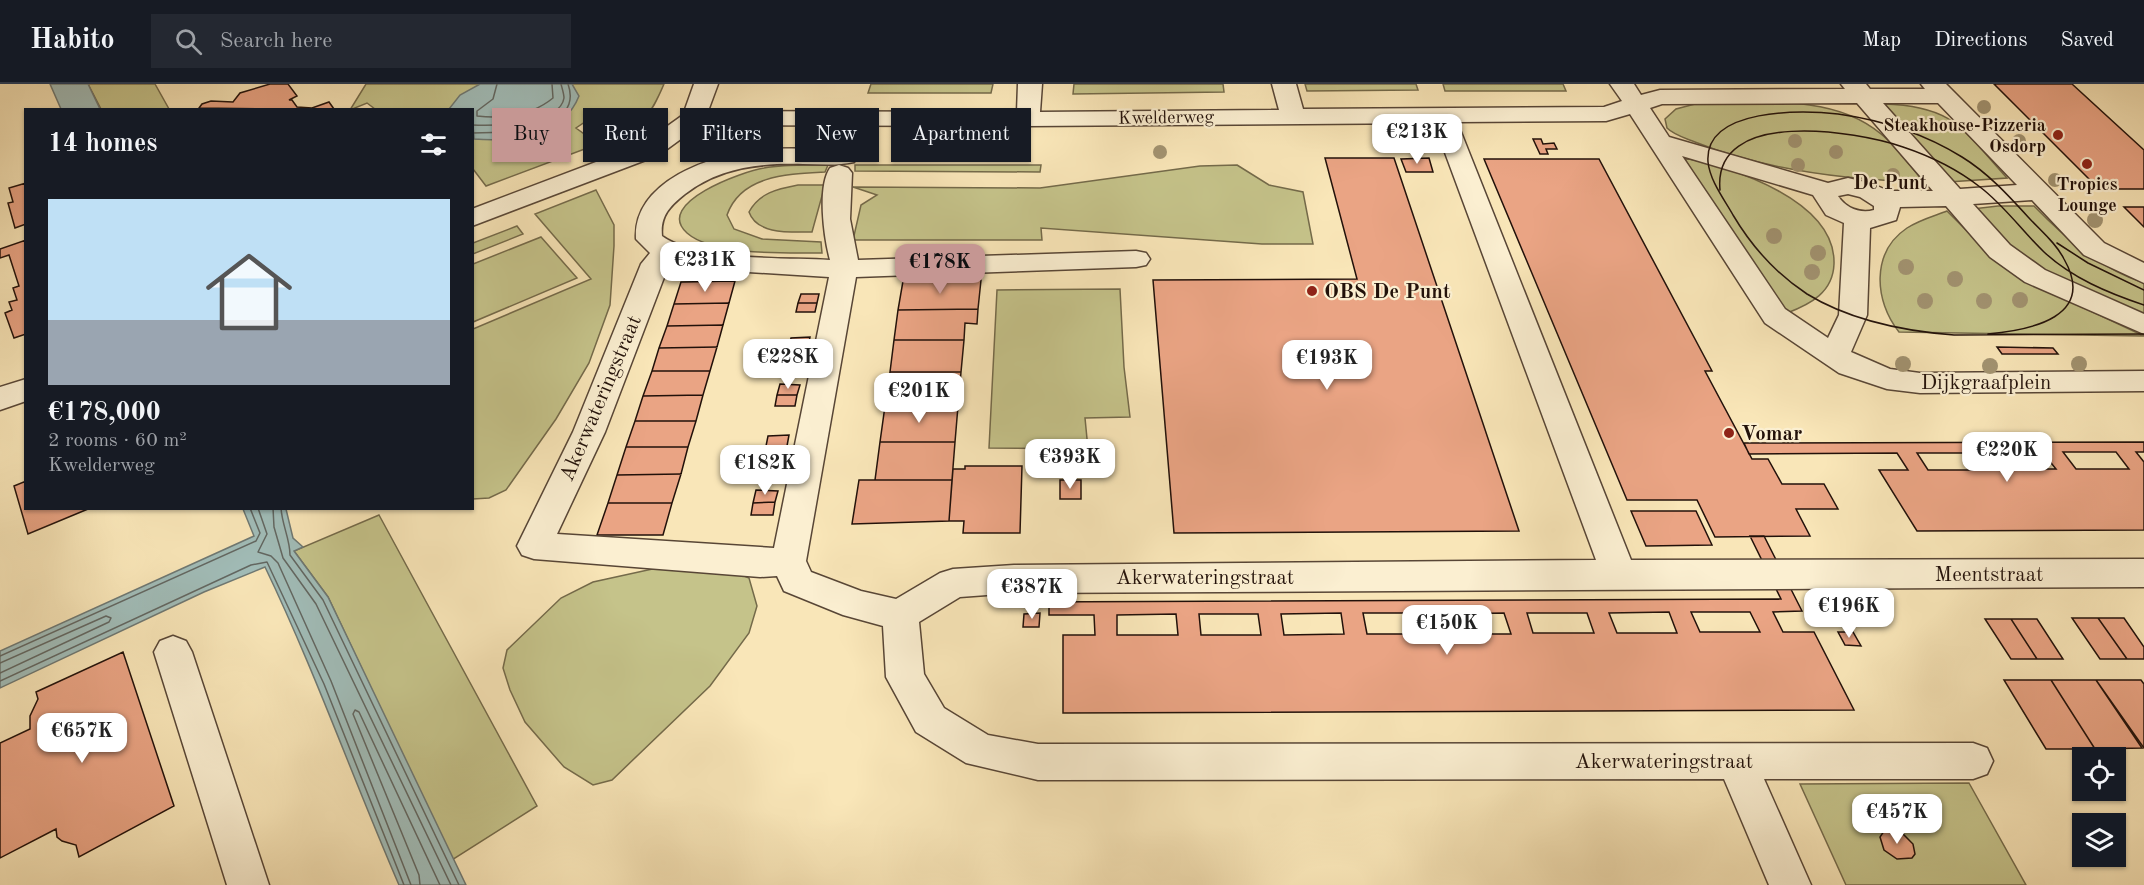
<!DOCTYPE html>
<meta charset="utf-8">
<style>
:root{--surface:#171b24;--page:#242831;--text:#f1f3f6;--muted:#9ea1a6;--line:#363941;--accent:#c59692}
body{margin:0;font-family:"Old Standard TT",serif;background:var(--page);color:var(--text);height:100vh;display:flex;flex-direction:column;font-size:22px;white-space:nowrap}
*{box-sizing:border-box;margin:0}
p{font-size:20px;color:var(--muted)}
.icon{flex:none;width:33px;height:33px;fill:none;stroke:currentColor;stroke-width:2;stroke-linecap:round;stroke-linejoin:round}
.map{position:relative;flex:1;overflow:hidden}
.sheet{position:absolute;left:24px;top:24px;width:450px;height:402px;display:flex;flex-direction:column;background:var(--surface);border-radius:0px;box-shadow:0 2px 4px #0004}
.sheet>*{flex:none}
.guide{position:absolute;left:492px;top:24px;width:570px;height:54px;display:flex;gap:12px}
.tools{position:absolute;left:2072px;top:663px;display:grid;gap:12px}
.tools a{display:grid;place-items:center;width:54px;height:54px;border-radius:0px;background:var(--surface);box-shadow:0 2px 4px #0004;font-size:30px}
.price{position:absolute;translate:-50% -51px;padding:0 14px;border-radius:12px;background:#fff;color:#222;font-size:20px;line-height:39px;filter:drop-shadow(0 2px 3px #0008)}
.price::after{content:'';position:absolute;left:50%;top:36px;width:18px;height:14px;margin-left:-9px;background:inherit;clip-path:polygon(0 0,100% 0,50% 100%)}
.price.active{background:var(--accent);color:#111}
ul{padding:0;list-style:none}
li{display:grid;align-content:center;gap:12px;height:318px;padding:0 24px}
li+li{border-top:2px solid var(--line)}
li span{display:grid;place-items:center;height:186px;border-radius:0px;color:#555}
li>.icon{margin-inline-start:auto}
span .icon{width:108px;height:108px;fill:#fffc;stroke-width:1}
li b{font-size:26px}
h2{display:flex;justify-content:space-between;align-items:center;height:72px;padding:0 24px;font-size:26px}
.pill{padding:0 21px;border-radius:0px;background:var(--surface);box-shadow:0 2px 4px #0004;font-size:21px;line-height:54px}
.pill.active{background:var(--accent);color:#111}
header{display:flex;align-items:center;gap:36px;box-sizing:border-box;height:84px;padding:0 30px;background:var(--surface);border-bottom:2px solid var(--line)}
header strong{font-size:28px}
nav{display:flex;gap:33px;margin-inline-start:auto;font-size:21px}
.search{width:420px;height:54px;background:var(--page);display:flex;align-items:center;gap:15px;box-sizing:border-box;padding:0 21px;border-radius:0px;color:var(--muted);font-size:22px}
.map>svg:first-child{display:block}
.green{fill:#c5c38a;stroke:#746a4a;stroke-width:1.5}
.water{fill:#a1bdb9;stroke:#6e7873;stroke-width:1.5}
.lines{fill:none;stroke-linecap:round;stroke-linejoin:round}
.shore{stroke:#626762;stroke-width:1.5}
.building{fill:#eaa484;stroke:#22110a;stroke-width:1.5;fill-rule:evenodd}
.minor-casing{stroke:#584636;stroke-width:3}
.minor{fill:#fbefd1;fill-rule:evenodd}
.tram{stroke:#22110a;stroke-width:1.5}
.tree{fill:#a29371}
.poi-dot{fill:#8f2418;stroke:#fbefd1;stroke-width:2}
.labels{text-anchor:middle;stroke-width:4.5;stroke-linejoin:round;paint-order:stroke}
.far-street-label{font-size:18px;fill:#22110a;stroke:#fbefd1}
.far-poi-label{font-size:18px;font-weight:bold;fill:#22110a;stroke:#fbefd1;text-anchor:end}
.far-quarter-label{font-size:20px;font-weight:bold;fill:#22110a;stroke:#fbefd1}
.poi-label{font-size:21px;font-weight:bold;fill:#22110a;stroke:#fbefd1;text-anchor:start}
.street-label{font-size:21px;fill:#22110a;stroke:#fbefd1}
</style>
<header>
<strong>Habito</strong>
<div class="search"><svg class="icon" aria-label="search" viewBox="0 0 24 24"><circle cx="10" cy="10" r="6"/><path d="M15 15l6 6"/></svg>Search here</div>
<nav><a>Map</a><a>Directions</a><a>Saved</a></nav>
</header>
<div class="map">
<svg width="2144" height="801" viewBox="0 0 2144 801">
<rect width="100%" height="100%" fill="#f9e6b8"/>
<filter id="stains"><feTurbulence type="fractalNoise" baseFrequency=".00333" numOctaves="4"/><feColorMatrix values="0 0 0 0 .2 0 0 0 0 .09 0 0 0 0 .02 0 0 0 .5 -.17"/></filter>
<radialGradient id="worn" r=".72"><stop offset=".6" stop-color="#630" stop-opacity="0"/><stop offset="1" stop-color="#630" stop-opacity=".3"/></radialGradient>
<path class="green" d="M88 0H155L169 25H101Z
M366 0H664C649 35 645 37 611 53L588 36 576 44 598 60 486 102 473 85 472 26 375 25 367 19 350 26Z
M871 0H993L991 9H868Z
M1074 0H1223L1224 8 1073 10Z
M1305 0H1416L1418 6 1307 7Z
M1443 0H1563L1566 7H1445Z
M1695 20C1756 20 1831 8 1881 50 1897 63 1910 82 1924 98 1848 96 1767 87 1695 58 1685 54 1674 51 1667 44L1665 35 1676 25Z
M1884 20C1955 22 1963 46 2007 94L1948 98Z
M1684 74C1733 83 1836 117 1834 180 1833 208 1811 220 1787 229L1750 178Z
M828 81 825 88C788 90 741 91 727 131L734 145 762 155 821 158 822 169C788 169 713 172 687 149 653 119 744 87 764 84 785 80 807 81 828 81Z
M855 81H1041L1040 88 855 87Z
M1237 81 1269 101 1303 108 1313 160H1262L1041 144 1042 156H853L861 121 877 111 853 103 1040 104 1200 82Z
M798 101H825L812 148C791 148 757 151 749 128 759 109 777 105 798 101Z
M596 106 614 141V162L610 221 589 279 556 335 506 406 489 414 473 415V245L591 195 535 130Z
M1998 122H2034C2065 154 2101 185 2144 199V232C2101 213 2043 193 2007 162 1994 151 1983 137 1972 125Z
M1947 127 1985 165 2078 221 2144 252 1899 248C1874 217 1871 168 1907 144 1919 136 1934 132 1947 127Z
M517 142 523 150 473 170V159Z
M541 153 577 194 473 238V180Z
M1120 205 1124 283 1130 333 1085 334 1088 365 989 364 997 206Z
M379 431 537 722 452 776 328 513 294 467Z
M666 482 730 486 749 494 757 522 749 549 710 602 612 696 593 701 564 683 525 638 510 606 503 584 507 566 561 514 593 498Z
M1969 699 2026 801H1846L1800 700Z"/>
<path class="water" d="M50 0H88L100 25H61Z
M480 0H572L579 12C563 53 512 58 474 55L472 26 449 25 460 11Z
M243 425H286L293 454 303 463 294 467 328 513 466 801H399C353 695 315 587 265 483L204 508 0 604V567L254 452Z"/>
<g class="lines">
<path class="shore" d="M497 0 493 15 477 27V32C505 35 531 32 553 14L552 0
M472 41C492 42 560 41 564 14 564 10 562 4 561 0
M472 49C502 49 585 48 568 0
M258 424 267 450 258 468 271 472 278 479 331 597 411 801
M273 424 274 443 283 474 316 520 451 801
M281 424C282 441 290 455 290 471L323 516 459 801
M0 572 256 457 260 449 250 424
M0 579 106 532 111 534 109 538 0 589
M0 597 251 481 267 478 324 600 404 801
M420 801 419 791 353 630 355 626 359 628 440 801"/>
</g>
<path class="building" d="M270 0H288L297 12 289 16H292L297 23 312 24 329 18 334 25 340 26 199 24 202 20 211 17 233 18 240 9Z
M1994 0H2072L2144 66V105H2099Z
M1533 55H1541L1543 60 1554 59 1557 65H1546L1548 70H1540Z
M1325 74H1394L1519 447 1174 449 1153 196 1357 195Z
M1429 74 1433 88H1406L1401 75Z
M1484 75H1599L1712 287H1705L1752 375H1768L1782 400H1824L1838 425H1796L1810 452 1715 453 1697 416H1627Z
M26 99V140L15 144 8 119 13 118 9 104Z
M2124 123H2144V143Z
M26 156V250L14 254 5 229 12 226 9 218 17 216 13 204 19 202 9 171 0 174V165Z
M981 196 978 225 898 226 903 197Z
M735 197 729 219 674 220 681 198Z
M801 210H819L817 219H798Z
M729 219 723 241 667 242 674 220Z
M798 219H817L815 228H796Z
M978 225 977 240 965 239 964 256H894L898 226Z
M723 241 717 263 659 264 667 242Z
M810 253 808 263H789L791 254Z
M894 256H964L961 288H890Z
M717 263 710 287H652L659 264Z
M789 263H808L806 273H787Z
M1997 263 2053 264 2058 270H2002Z
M652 287H710L703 311 643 312Z
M890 288H961L958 322H885Z
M780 300 800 301 797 311H777Z
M703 311 696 337H635L643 312Z
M777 311H797L795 322H775Z
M885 322H958L955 358H880Z
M635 337H696L688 363H626Z
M789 351 787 362H766L768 352Z
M880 358H955L952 396H875Z
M2144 358V368H2136L2144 378V446L1917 447 1879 386H1908L1897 369 1749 370 1744 359ZM2063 368H2116L2129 385H2076ZM1917 369H1970L1982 386H1928ZM1990 369H2043L2056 385H2002Z
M766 362H787L785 374H763Z
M626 363H688L681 390 617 391Z
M965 382H1022L1020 449H963L964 437H949L953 385H965Z
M681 390 672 419H608L617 391Z
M859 396H952L949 437 852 440Z
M1060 396H1081V415H1060Z
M26 397V424L88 425 28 450 14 402Z
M756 406 778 407 775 418 753 419Z
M775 418 773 431H751L753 419Z
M608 419H672L663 451H597Z
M1631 427H1696L1712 461 1646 462Z
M1750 452H1764L1802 527 1773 528 1783 548H1814L1854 626 1063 629V551H1095L1094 531H1049V522H1024L1025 518 1781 515ZM1669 528 1677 549H1617L1609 529ZM1691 528H1750L1760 548H1700ZM1341 529 1344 550 1284 551 1281 530ZM1363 529H1422L1428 550H1367ZM1504 529 1511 550H1450L1445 530ZM1527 529H1587L1594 549H1533ZM1176 530 1178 551H1117V531ZM1199 530H1258L1261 551H1201Z
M1040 529 1039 543H1023L1024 530Z
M2072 534H2098L2127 575H2100Z
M2098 534H2124L2144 563V575H2127Z
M1985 535H2011L2037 575H2011Z
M2011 535H2037L2063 575H2037Z
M1838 548H1853L1861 562 1845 561Z
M123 568 174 722 79 773 76 761 62 757 57 753 56 745 0 774V659L30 645V632L38 615 36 608Z
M2004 596H2051L2095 665H2046Z
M2051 596H2096L2142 664 2095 665Z
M2096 596H2141L2144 600V664Z
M1892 746 1902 749 1913 760 1915 770 1912 774 1897 775 1884 766 1880 753 1884 747Z"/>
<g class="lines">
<defs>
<path id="minor" d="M694 0H718L708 27 1017 28 1018 0H1042L1040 28 1279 26 1272 0H1296L1303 25 1604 23 1622 17 1610 0H1634L1641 11 1660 6 1845 5 1841 0H1866L1870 5H1925L1921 0H1946L2104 159 2144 179V199L2084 171 2032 116 1973 120 2010 161 2045 186 2144 230V250L2025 198 1990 173 1946 122 1900 123 1896 136 1870 144 1867 231 1851 268 1890 285 1920 289 2144 287V307L1920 309 1887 305 1839 289 1765 239 1630 30 1606 37 1457 38 1631 476 2144 475V503L1014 509 960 513 919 538 924 590 944 624 988 651 1038 660 1973 659 1987 664 1993 677 1987 690 1973 695H1764L1811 801H1769L1724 695 1038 696 966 679 916 648 886 593 883 542 843 531 784 507 777 492 760 493 534 475 522 471 517 462 573 348 641 180 650 169 636 155C633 97 711 71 758 66 786 63 816 65 845 66L854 68 857 73 854 78C837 82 820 80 803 80 761 79 720 83 685 110 670 122 660 132 662 152 698 178 785 173 830 176 824 154 817 103 830 84L839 81 848 84 852 89 850 135 858 176 1136 167 1146 169 1150 175 1146 181 1136 183 856 193 806 477 811 488 861 507 896 515 940 489 953 485 1014 481 1596 476 1434 39 1028 42 700 41 659 71 472 142V125L641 61 683 31ZM1857 19 1933 107H1888L1873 100 1848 94 1828 99 1669 53 1650 24 1662 20ZM1883 19H1938L2017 101 1960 105ZM1682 72 1813 111 1826 131 1844 139 1839 231 1828 254 1785 225ZM1848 110 1860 113 1874 122V126C1860 130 1846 124 1838 112ZM673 178 716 186 829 193 774 464 557 450 605 348 668 183Z
M26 295V317L0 326V303Z
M173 552 186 557 192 568 269 801H227L154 568 160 557Z"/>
</defs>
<use href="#minor" class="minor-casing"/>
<use href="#minor" class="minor"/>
<path class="tram" d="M1720 106C1712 23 1857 47 1903 63 1930 72 1957 85 1980 103 2004 121 2022 147 2044 168 2072 194 2108 209 2144 221
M2057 159 2088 179 2144 206
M1988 250C2031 246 2097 233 2064 175 2056 159 2041 147 2029 134 2008 111 1988 89 1962 73 1925 50 1881 36 1838 30 1804 26 1704 23 1708 78 1710 97 1724 115 1733 131 1752 163 1775 189 1807 210 1851 237 1903 247 1954 251L2144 250"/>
</g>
<g class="tree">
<circle cx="1984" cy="23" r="7"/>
<circle cx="1795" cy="57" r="7"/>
<circle cx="2019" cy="57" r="7"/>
<circle cx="1160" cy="68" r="7"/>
<circle cx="1836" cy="68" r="7"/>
<circle cx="1798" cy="81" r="7"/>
<circle cx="1893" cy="91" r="7"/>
<circle cx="2055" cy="96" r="7"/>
<circle cx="2095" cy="136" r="8"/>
<circle cx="1774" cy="152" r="8"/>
<circle cx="1818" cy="169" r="8"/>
<circle cx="1906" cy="183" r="8"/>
<circle cx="1812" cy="188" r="8"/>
<circle cx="1955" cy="195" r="8"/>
<circle cx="2020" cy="216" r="8"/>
<circle cx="1925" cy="217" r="8"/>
<circle cx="1984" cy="217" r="8"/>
<circle cx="1903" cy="280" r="8"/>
<circle cx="2079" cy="280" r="8"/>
<circle cx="1990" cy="282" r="8"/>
</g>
<g class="poi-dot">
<circle cx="2058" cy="51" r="6"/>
<circle cx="2087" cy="80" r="6"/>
<circle cx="1312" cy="207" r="6"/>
<circle cx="1729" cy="349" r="6"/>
</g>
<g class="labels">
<g class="far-street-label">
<text transform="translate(1166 33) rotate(-1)" y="6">Kwelderweg</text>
</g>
<g class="far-poi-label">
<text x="2046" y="47">Steakhouse-Pizzeria<tspan x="2046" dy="21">Osdorp</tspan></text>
<text x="2087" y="106" text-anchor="middle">Tropics<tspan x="2087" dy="21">Lounge</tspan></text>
</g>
<g class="far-quarter-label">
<text x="1890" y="105">De Punt</text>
</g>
<g class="poi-label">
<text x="1324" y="214">OBS De Punt</text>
<text x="1741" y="356">Vomar</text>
</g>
<g class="street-label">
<text x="1986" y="305">Dijkgraafplein</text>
<text transform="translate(600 314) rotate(-67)" y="7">Akerwateringstraat</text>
<text x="1989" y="497">Meentstraat</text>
<text x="1205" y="500">Akerwateringstraat</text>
<text x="1664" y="684">Akerwateringstraat</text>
</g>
</g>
<rect width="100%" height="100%" filter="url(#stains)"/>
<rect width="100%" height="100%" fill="url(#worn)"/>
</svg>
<div class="tools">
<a><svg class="icon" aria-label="locate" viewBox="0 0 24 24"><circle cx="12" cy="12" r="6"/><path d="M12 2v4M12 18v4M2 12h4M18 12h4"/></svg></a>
<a><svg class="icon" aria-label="layers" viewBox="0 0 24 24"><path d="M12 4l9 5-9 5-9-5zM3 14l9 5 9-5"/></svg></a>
</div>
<b class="price" style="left:1417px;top:81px">€213K</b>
<b class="price" style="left:705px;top:209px">€231K</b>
<b class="price active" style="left:940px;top:211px">€178K</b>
<b class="price" style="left:788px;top:306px">€228K</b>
<b class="price" style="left:1327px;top:307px">€193K</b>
<b class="price" style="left:919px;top:340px">€201K</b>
<b class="price" style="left:2007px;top:399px">€220K</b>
<b class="price" style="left:1070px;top:406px">€393K</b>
<b class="price" style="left:765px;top:412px">€182K</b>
<b class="price" style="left:1032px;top:536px">€387K</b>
<b class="price" style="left:1849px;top:555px">€196K</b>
<b class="price" style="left:1447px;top:572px">€150K</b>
<b class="price" style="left:82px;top:680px">€657K</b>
<b class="price" style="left:1897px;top:761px">€457K</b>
<div class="guide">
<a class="pill active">Buy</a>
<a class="pill">Rent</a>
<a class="pill">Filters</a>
<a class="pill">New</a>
<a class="pill">Apartment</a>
</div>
<section class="sheet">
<h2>14 homes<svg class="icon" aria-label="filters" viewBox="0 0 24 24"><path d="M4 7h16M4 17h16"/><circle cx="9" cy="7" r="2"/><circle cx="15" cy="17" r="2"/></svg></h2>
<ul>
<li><span style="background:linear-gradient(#bfe0f5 65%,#9aa5b1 0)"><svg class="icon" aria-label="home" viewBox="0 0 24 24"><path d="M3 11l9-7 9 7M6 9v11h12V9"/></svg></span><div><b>€178,000</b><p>2 rooms · 60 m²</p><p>Kwelderweg</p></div></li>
</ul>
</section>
</div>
